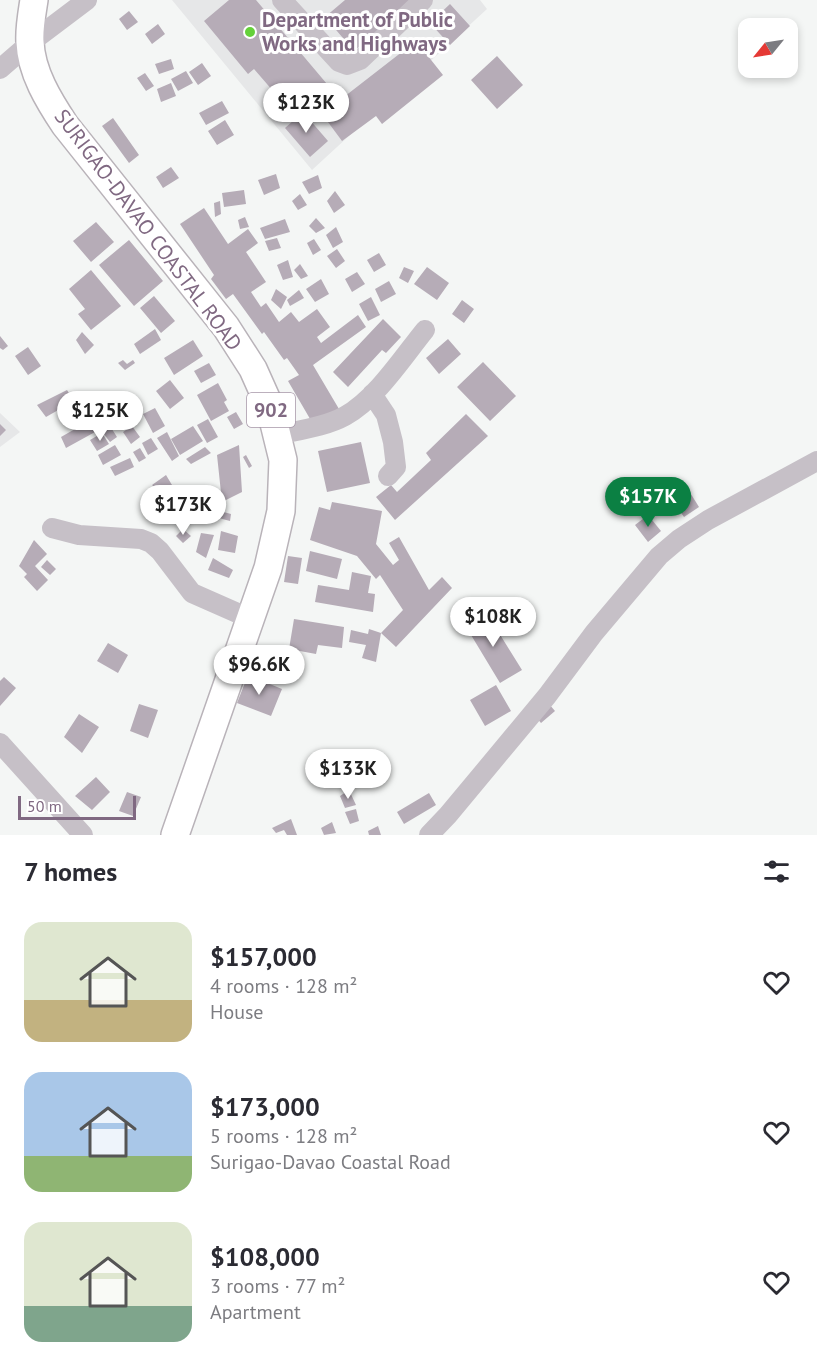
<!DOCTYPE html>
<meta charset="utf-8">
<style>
:root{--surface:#fff;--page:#f2f2f3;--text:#2b2b33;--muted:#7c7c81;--accent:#0b8043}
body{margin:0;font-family:"PT Sans",sans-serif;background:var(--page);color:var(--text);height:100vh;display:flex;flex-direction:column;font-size:22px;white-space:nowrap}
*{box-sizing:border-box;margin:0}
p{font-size:20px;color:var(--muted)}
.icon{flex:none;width:33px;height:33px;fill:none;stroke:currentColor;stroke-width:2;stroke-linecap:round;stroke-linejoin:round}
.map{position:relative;height:835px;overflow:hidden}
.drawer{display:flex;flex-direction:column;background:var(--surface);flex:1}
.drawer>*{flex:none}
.needle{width:39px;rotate:240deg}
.fabs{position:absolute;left:738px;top:18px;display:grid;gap:12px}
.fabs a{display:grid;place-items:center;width:60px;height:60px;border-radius:12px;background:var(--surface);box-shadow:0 3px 9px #0003;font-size:30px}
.scale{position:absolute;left:18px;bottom:15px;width:118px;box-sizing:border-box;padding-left:6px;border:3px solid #806982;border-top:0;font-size:16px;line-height:21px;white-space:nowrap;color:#806982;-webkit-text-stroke:4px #fff;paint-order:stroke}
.price{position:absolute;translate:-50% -51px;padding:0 14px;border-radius:21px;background:#fff;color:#222;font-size:20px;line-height:39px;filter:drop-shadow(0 2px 3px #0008)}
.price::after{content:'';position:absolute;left:50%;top:36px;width:18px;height:14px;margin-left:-9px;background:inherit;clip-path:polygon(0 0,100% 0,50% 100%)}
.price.active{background:var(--accent);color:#fff}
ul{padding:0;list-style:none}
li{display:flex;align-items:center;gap:18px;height:150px;padding:0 24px}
li span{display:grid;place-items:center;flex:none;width:168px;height:120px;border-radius:18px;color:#555}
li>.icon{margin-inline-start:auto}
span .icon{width:72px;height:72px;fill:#fffc;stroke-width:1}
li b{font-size:26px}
h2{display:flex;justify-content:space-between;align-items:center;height:72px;padding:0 24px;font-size:26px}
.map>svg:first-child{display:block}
.built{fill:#e6e7e8}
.building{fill:#b6acb7}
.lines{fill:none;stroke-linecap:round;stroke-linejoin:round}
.highway-casing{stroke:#b9b3b9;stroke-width:30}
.minor{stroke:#c6c0c7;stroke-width:20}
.highway{stroke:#fff;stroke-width:27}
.poi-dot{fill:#65d13a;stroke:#fff;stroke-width:2}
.labels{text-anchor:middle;stroke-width:6;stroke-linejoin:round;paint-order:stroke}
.shield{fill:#fff;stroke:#a696a8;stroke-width:1.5}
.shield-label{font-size:20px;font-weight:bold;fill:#806982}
.poi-label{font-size:21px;font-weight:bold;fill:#806982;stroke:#fff;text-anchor:start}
.street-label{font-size:21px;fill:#806982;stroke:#fff}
</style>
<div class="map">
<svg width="817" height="835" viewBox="0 0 817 835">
<rect width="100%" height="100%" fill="#f4f6f5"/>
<path class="built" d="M172 0H480L487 9 312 170Z
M0 413 20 432 0 447Z"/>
<path class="building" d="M229 0H256L327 84 293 114 254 69 248 74 204 21Z
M345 0H410L412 3 354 51 325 17Z
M450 4 470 26 450 45 430 23Z
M129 11 138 22 127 30 119 19Z
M158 24 165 34 152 44 145 34Z
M416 41 443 75 382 124 376 116 342 141 322 114Z
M497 56 523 85 497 109 471 80Z
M171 59 174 69 159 74 155 64Z
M202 63 211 76 198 85 189 72Z
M186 71 193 83 178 91 171 79Z
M145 73 154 86 146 91 137 78Z
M171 83 176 96 161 102 157 89Z
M222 101 229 113 206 125 199 113Z
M303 112 328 141 310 157 285 128Z
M113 118 139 155 129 163 102 126Z
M225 120 234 135 217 145 208 131Z
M171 167 179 178 163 188 156 177Z
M276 174 280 188 264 195 258 180Z
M318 175 322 188 309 194 302 182Z
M244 190 246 204 224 207 222 193Z
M335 191 345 205 334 213 327 201Z
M300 194 307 205 298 210 292 201Z
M220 201 221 214 215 217 214 203Z
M204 208 228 244 248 229 258 243 246 252 266 282 251 292 261 307 266 303 279 322 291 312 299 322 317 309 330 327 317 337 321 343 358 315 366 327 313 365 339 409 313 424 288 381 299 375 287 358 284 360 264 332 262 334 233 294 226 299 211 279 214 275 180 224Z
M245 217 249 227 240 229 238 220Z
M316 218 325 228 316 233 309 226Z
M285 219 290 232 265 239 260 228Z
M96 222 114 242 91 262 73 241Z
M336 227 343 242 333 248 326 235Z
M277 238 281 248 269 251 265 241Z
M314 239 321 250 313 255 307 243Z
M129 240 163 281 134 306 99 265Z
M337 249 345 261 336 268 327 256Z
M379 253 386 265 374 272 367 260Z
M288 260 293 277 283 280 277 265Z
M300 264 308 276 301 279 294 270Z
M404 267 414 271 408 283 399 278Z
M427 267 449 283 437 300 414 284Z
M91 270 121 306 91 330 78 314 85 309 69 289Z
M357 272 365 284 352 292 345 279Z
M321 279 329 294 315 302 306 289Z
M389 281 396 294 381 302 375 289Z
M276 289 287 297 281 309 271 300Z
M299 290 304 298 290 306 287 300Z
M154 296 175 321 161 333 140 308Z
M371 297 380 315 368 321 359 304Z
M462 300 474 309 464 323 452 314Z
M383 319 401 337 386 353 382 350 348 387 333 372Z
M155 329 161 340 140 354 134 344Z
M82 332 94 345 85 354 76 340Z
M0 336 8 346 3 350 0 348Z
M448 339 461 354 439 374 426 358Z
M193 340 203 356 174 375 164 358Z
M28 347 41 366 28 375 15 356Z
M123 360 127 364 133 360 135 363 125 370 118 363Z
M483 362 516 396 490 421 457 387Z
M209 363 216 375 201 383 194 371Z
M170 380 184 398 170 409 156 391Z
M218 383 227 400 224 402 229 411 211 421 197 395Z
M67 390 74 401 46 417 37 405Z
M96 404 117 437 110 442 86 411Z
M155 408 165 426 153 433 143 414Z
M120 410 127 421 117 428 110 417Z
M236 412 243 424 234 429 227 417Z
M466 414 488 436 395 520 376 497 391 485 397 492 431 460 426 453Z
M208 419 218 437 207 443 197 425Z
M89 421 95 432 66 448 61 437Z
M0 424 6 430 0 436Z
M132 426 140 437 131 444 123 432Z
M193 426 203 441 180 455 171 439Z
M167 432 179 456 172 461 157 438Z
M102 433 109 444 97 451 90 440Z
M151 438 158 449 148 455 142 443Z
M361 442 370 483 327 492 318 451Z
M115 445 121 455 103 465 98 455Z
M239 445 242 492 222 502 217 455Z
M205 447 211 453 191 464 186 459Z
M140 448 146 458 139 462 133 452Z
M246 455 252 466 249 468 243 457Z
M130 458 134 467 115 476 110 467Z
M166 475 172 485 160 493 152 485Z
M185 490 211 501 207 511 181 500Z
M689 491 699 507 684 517 673 501Z
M156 492 168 506 160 513 147 501Z
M332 502 382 511 376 544 393 565 399 560 389 543 399 537 429 590 442 577 452 588 396 647 381 633 376 662 362 658 366 645 349 642 351 630 368 634 369 629 381 633 403 610 380 575 376 579 357 556 310 540 319 507 330 510Z
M216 510 231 514 230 521 215 517Z
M648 515 661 531 648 542 635 525Z
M183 529 191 536 183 543 176 536Z
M221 531 238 536 235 553 218 550Z
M201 533 214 535 206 558 196 552Z
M34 540 47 554 35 566 48 580 37 591 24 577 27 574 19 566Z
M310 551 342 559 337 579 306 571Z
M288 556 302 558 298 584 284 582Z
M213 558 233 570 229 578 208 570Z
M47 560 56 569 50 575 41 567Z
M352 572 371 576 368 593 375 594 373 612 315 602 318 585 349 590Z
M486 612 522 670 500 683 465 625Z
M294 619 344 627 342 648 318 645 316 654 289 649Z
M108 643 128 655 118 673 97 661Z
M248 675 282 689 271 716 237 703Z
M4 677 16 688 0 706V681Z
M496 685 511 711 485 726 470 700Z
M139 704 158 710 148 738 130 731Z
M549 704 555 711 541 723 535 716Z
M79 714 99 727 82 753 64 737Z
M96 777 110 792 92 810 75 796Z
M349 790 356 805 345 808 340 796Z
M127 792 141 797 133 816 119 811Z
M429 793 436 805 404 824 397 812Z
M356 809 359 821 350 824 345 812Z
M291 819 297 835H287L284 830 276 833 272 828Z
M332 822 336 833 324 835 321 828Z
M378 826 381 835H369L368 831Z"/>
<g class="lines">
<defs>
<path id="highway" d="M34 0C32 13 29 29 30 42 31 72 49 101 65 125L226 327 253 369 270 407 283 460 281 511 268 568 175 835"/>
</defs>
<use href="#highway" class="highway-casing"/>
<path class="minor" d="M282 0 339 62 347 65 360 60 423 0
M0 69 30 43 87 0
M372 394 386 415 393 442 396 467 388 476
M277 435C299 430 325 427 345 416 376 399 403 357 425 330
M52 528 79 535 141 539 151 543 160 551 192 593 251 619
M0 743 83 835
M429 835 448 815 547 696 594 633 659 556 679 539 708 520 817 461"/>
<use href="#highway" class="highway"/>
</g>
<circle class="poi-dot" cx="250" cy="32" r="6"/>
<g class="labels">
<rect class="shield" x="247" y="393" width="48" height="34" rx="4.5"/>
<g class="shield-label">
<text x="271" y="417">902</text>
</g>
<g class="poi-label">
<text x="262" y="27">Department of Public<tspan x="262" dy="24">Works and Highways</tspan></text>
</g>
<g class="street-label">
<text transform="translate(148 230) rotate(53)" y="7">SURIGAO-DAVAO COASTAL ROAD</text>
</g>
</g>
</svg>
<div class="fabs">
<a><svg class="needle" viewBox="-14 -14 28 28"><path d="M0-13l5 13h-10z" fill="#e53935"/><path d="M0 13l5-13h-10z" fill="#7c7c81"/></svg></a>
</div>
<div class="scale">50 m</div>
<b class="price" style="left:306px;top:134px">$123K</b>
<b class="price" style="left:100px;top:442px">$125K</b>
<b class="price active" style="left:648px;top:528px">$157K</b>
<b class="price" style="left:183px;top:536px">$173K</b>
<b class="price" style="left:493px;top:648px">$108K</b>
<b class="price" style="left:259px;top:696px">$96.6K</b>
<b class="price" style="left:348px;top:800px">$133K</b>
</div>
<section class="drawer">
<h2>7 homes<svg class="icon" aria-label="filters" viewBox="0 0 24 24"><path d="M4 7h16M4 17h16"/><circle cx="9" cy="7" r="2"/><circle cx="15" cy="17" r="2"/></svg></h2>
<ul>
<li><span style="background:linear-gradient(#dfe7d0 65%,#c2b280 0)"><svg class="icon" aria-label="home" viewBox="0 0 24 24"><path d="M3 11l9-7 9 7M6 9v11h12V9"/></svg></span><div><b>$157,000</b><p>4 rooms · 128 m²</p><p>House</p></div><svg class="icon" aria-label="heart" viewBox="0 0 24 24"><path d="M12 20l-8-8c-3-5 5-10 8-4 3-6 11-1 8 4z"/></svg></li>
<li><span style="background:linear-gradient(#a9c7e8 70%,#8fb573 0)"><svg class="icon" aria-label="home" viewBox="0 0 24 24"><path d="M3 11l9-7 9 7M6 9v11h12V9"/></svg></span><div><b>$173,000</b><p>5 rooms · 128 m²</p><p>Surigao-Davao Coastal Road</p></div><svg class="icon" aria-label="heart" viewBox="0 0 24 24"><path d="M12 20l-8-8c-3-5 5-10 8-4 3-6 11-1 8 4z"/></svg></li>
<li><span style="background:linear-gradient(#dfe7d0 70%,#7fa58c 0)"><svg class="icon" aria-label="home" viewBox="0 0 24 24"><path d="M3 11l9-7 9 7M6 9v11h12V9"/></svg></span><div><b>$108,000</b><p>3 rooms · 77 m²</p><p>Apartment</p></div><svg class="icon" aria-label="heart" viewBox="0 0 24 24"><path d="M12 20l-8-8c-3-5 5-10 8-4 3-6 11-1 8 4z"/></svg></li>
</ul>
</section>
